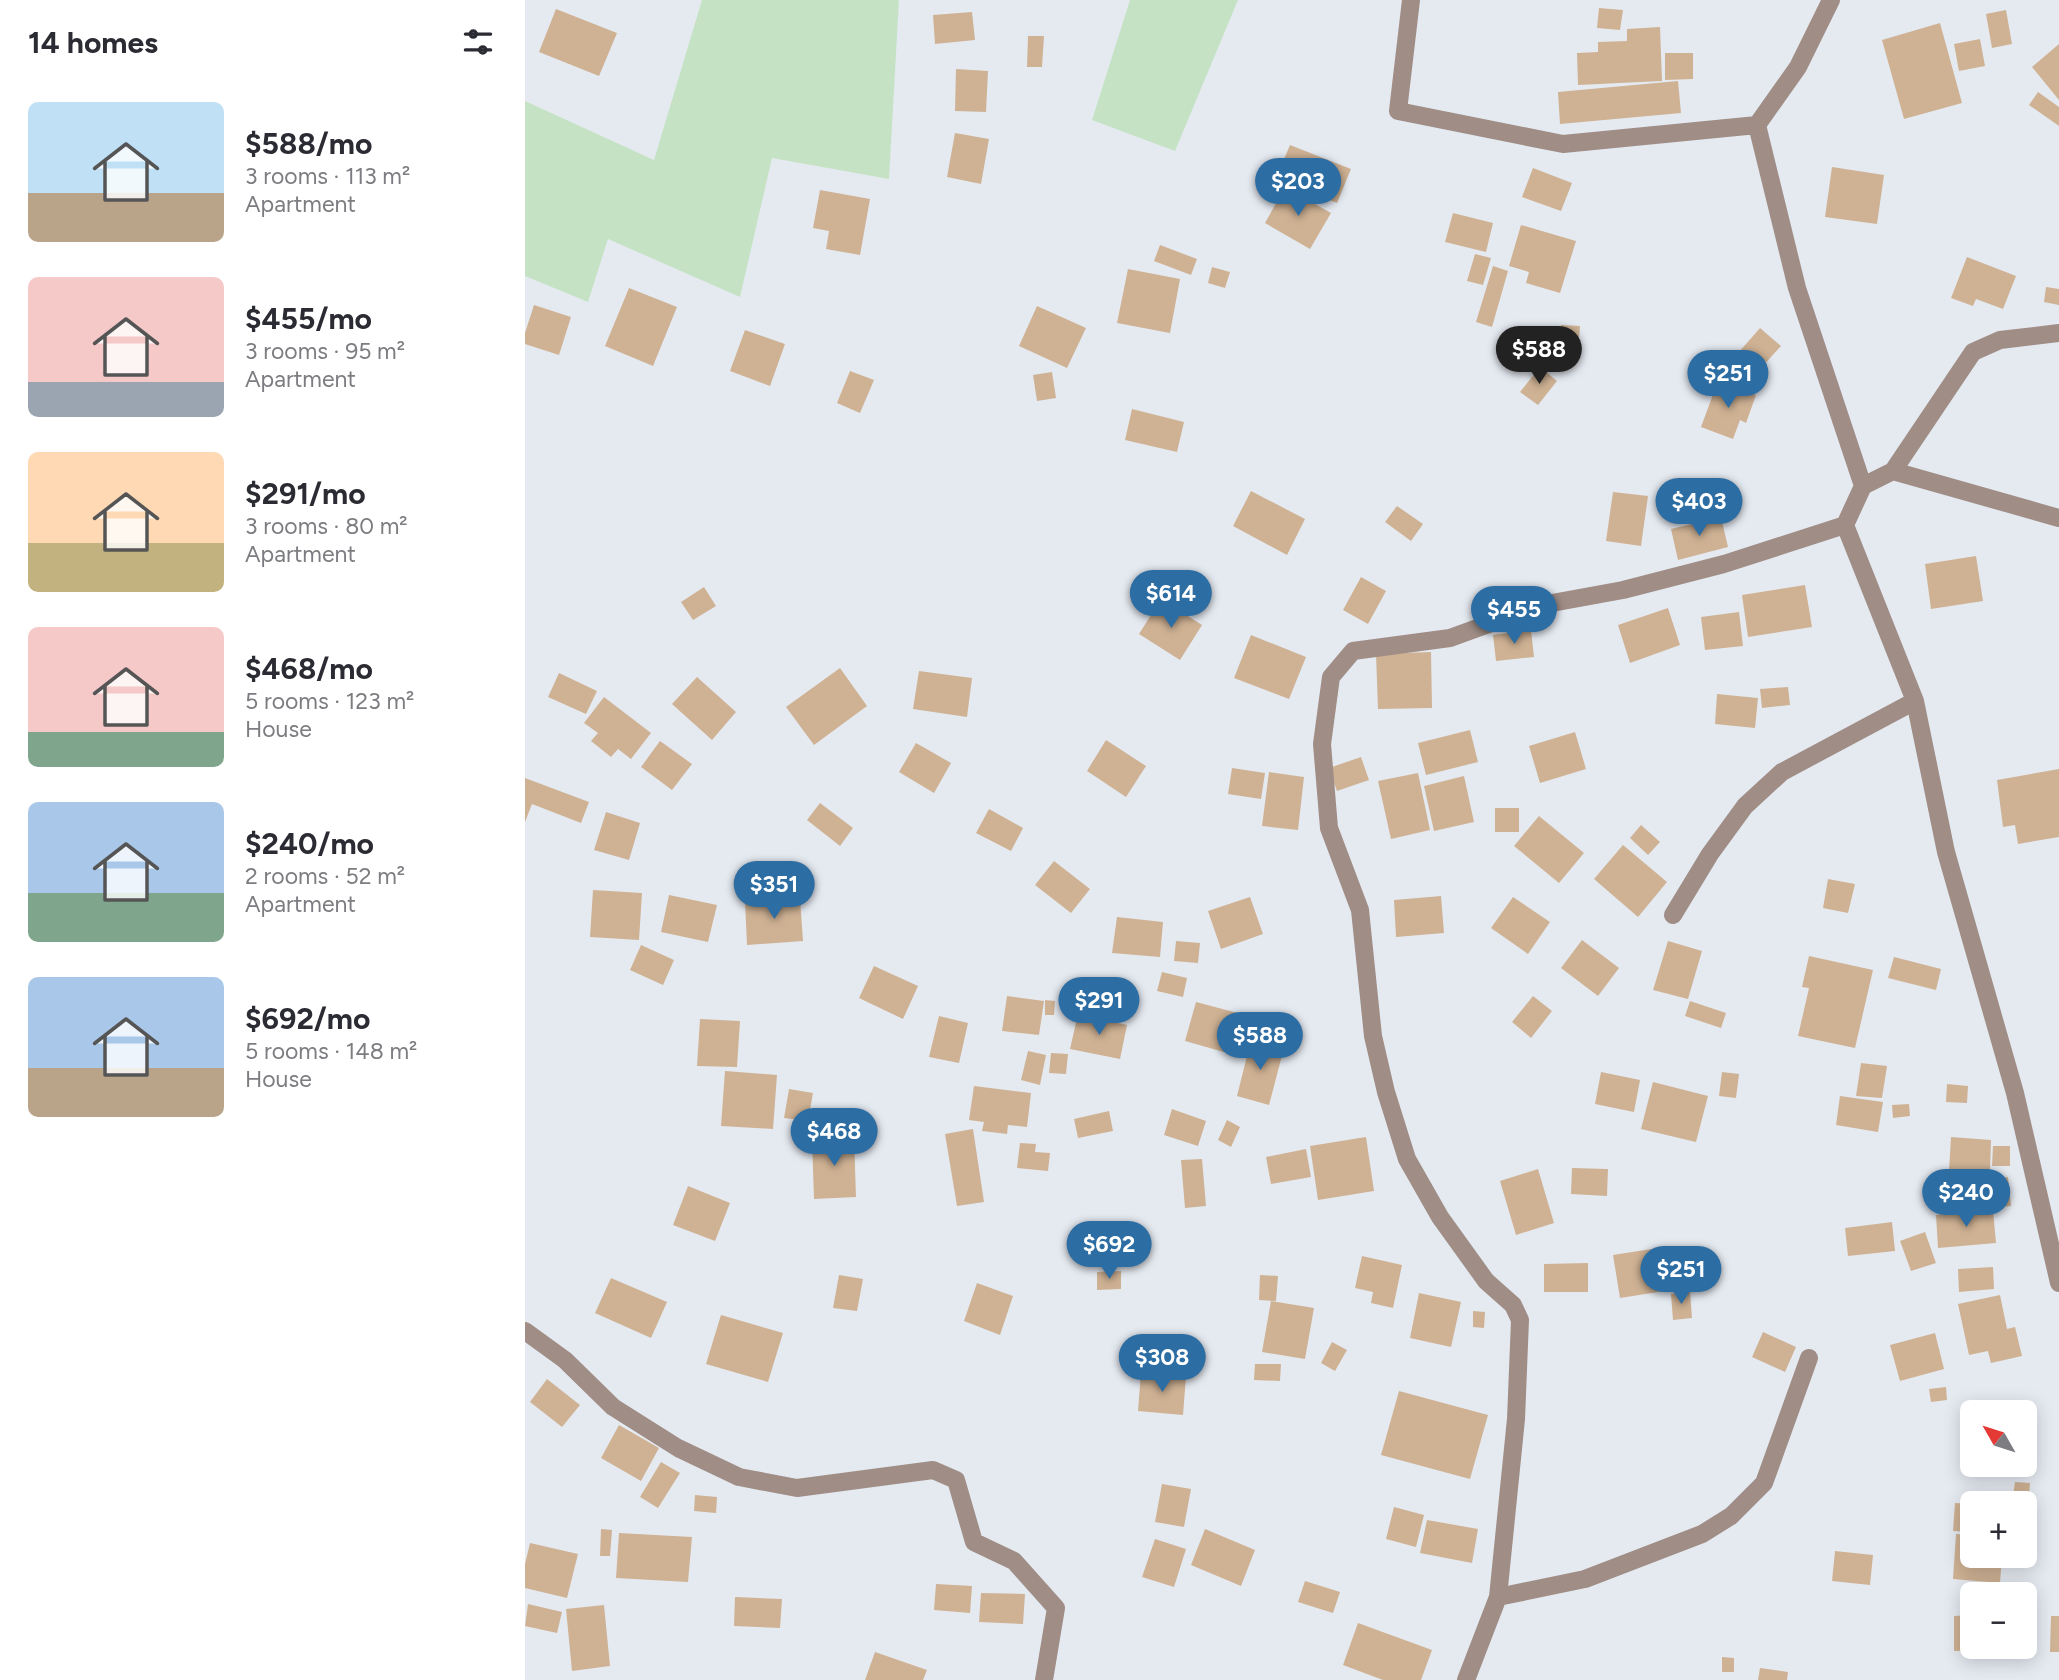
<!DOCTYPE html>
<meta charset="utf-8">
<style>
:root{--surface:#fff;--page:#f2f2f3;--text:#2b2b33;--muted:#7c7c81;--accent:#2c6da3}
body{margin:0;font-family:Figtree,sans-serif;background:var(--page);color:var(--text);height:100vh;display:flex;flex-direction:column;font-size:26px;white-space:nowrap}
*{box-sizing:border-box;margin:0}
p{font-size:23px;color:var(--muted)}
.icon{flex:none;width:38px;height:38px;fill:none;stroke:currentColor;stroke-width:2;stroke-linecap:round;stroke-linejoin:round}
.map{position:relative;flex:1;overflow:hidden}
.drawer{display:flex;flex-direction:column;background:var(--surface);width:525px}
.drawer>*{flex:none}
.needle{width:46px;rotate:309deg}
.buttons{position:absolute;left:1435px;top:1400px;display:grid;gap:14px}
.buttons a{display:grid;place-items:center;width:77px;height:77px;border-radius:10px;background:var(--surface);box-shadow:0 4px 18px #0003;font-size:35px}
.price{position:absolute;translate:-50% -60px;padding:0 16px;border-radius:24px;background:var(--accent);color:#fff;font-size:23px;line-height:46px;filter:drop-shadow(0 2px 4px #0008)}
.price::after{content:'';position:absolute;left:50%;top:42px;width:21px;height:16px;margin-left:-10px;background:inherit;clip-path:polygon(0 0,100% 0,50% 100%)}
.price.active{background:#222;color:#fff}
ul{padding:0;list-style:none}
li{display:flex;align-items:center;gap:21px;height:175px;padding:0 28px}
li span{display:grid;place-items:center;flex:none;width:196px;height:140px;border-radius:10px;color:#555}
li>.icon{margin-inline-start:auto}
span .icon{width:84px;height:84px;fill:#fffc;stroke-width:1}
li b{font-size:30px}
h2{display:flex;justify-content:space-between;align-items:center;height:84px;padding:0 28px;font-size:30px}
main{display:flex;flex:1;min-height:0}
.map>svg:first-child{display:block}
.green{fill:#c5e3c4}
.building{fill:#cfb294}
.lines{fill:none;stroke-linecap:round;stroke-linejoin:round}
.minor{stroke:#9f8d86;stroke-width:18}
</style>
<main>
<section class="drawer">
<h2>14 homes<svg class="icon" aria-label="filters" viewBox="0 0 24 24"><path d="M4 7h16M4 17h16"/><circle cx="9" cy="7" r="2"/><circle cx="15" cy="17" r="2"/></svg></h2>
<ul>
<li><span style="background:linear-gradient(#bfe0f5 65%,#b9a48a 0)"><svg class="icon" aria-label="home" viewBox="0 0 24 24"><path d="M3 11l9-7 9 7M6 9v11h12V9"/></svg></span><div><b>$588/mo</b><p>3 rooms · 113 m²</p><p>Apartment</p></div></li>
<li><span style="background:linear-gradient(#f6c9c9 75%,#9aa5b1 0)"><svg class="icon" aria-label="home" viewBox="0 0 24 24"><path d="M3 11l9-7 9 7M6 9v11h12V9"/></svg></span><div><b>$455/mo</b><p>3 rooms · 95 m²</p><p>Apartment</p></div></li>
<li><span style="background:linear-gradient(#ffd9b3 65%,#c2b280 0)"><svg class="icon" aria-label="home" viewBox="0 0 24 24"><path d="M3 11l9-7 9 7M6 9v11h12V9"/></svg></span><div><b>$291/mo</b><p>3 rooms · 80 m²</p><p>Apartment</p></div></li>
<li><span style="background:linear-gradient(#f6c9c9 75%,#7fa58c 0)"><svg class="icon" aria-label="home" viewBox="0 0 24 24"><path d="M3 11l9-7 9 7M6 9v11h12V9"/></svg></span><div><b>$468/mo</b><p>5 rooms · 123 m²</p><p>House</p></div></li>
<li><span style="background:linear-gradient(#a9c7e8 65%,#7fa58c 0)"><svg class="icon" aria-label="home" viewBox="0 0 24 24"><path d="M3 11l9-7 9 7M6 9v11h12V9"/></svg></span><div><b>$240/mo</b><p>2 rooms · 52 m²</p><p>Apartment</p></div></li>
<li><span style="background:linear-gradient(#a9c7e8 65%,#b9a48a 0)"><svg class="icon" aria-label="home" viewBox="0 0 24 24"><path d="M3 11l9-7 9 7M6 9v11h12V9"/></svg></span><div><b>$692/mo</b><p>5 rooms · 148 m²</p><p>House</p></div></li>
</ul>
</section>
<div class="map">
<svg width="1534" height="1680" viewBox="0 0 1534 1680">
<rect width="100%" height="100%" fill="#e5eaf1"/>
<path class="green" d="M177 0H374L364 179 247 158 215 297 83 239 63 302 0 276V101L129 160Z
M605 0H713L650 151 567 120Z"/>
<path class="building" d="M1074 8 1098 10 1095 30 1072 28Z
M31 9 92 33 74 76 14 52Z
M1481 10 1487 44 1467 48 1461 14Z
M447 12 450 40 410 44 408 15Z
M1415 23 1437 103 1379 119 1357 40Z
M1135 27 1137 81 1053 85 1052 53 1073 52V42L1102 41V29Z
M503 36H519L517 67H502Z
M1455 39 1460 66 1434 71 1429 44Z
M1534 44V100L1507 67Z
M1140 53H1168V79L1140 80Z
M431 69 463 71 461 112 430 111Z
M1153 81 1156 113 1035 124 1033 92Z
M1513 92 1534 107V126L1504 105Z
M430 133 464 139 456 184 422 177Z
M765 145 826 169 812 203 751 178Z
M1307 167 1359 175 1352 224 1300 217Z
M1008 168 1047 183 1036 211 997 197Z
M760 187 806 213 785 249 740 223Z
M295 190 345 199 335 255 301 249 304 231 288 228Z
M928 213 968 223 961 252 920 242Z
M996 225 1051 241 1035 293 1001 283 1004 272 984 266Z
M635 245 672 259 666 275 629 261Z
M950 254 966 258 958 285 942 281Z
M1442 257 1491 276 1478 309 1451 299 1448 306 1426 298Z
M968 266 983 271 967 327 951 322Z
M687 267 705 272 700 288 683 283Z
M603 269 655 279 645 333 592 323Z
M1521 287 1534 289V305L1519 302Z
M104 288 152 307 128 366 80 346Z
M9 305 46 317 34 355 0 344V333Z
M512 306 561 328 542 368 494 346Z
M1036 325 1055 326 1053 352 1034 351Z
M1235 328 1256 346 1227 378 1207 360Z
M220 330 260 344 245 386 205 371Z
M1015 367 1032 381 1013 405 995 392Z
M325 371 349 380 335 413 312 403Z
M527 372 531 398 512 401 508 375Z
M1193 381 1231 395 1221 423 1215 420 1208 439 1176 427Z
M607 409 659 422 652 452 600 440Z
M726 491 780 519 762 555 708 526Z
M1088 492 1123 496 1116 546 1081 541Z
M872 506 898 524 886 541 860 522Z
M1196 517 1203 547 1153 560 1146 529Z
M1451 556 1458 601 1406 609 1400 564Z
M836 577 861 591 843 624 818 610Z
M1280 585 1287 627 1223 637 1217 595Z
M179 587 191 606 168 620 156 602Z
M636 599 677 625 655 660 614 634Z
M1143 608 1155 645 1105 663 1093 625Z
M1214 612 1218 646 1180 650 1176 617Z
M1006 630 1009 657 971 661 968 635Z
M726 635 781 657 764 699 709 678Z
M906 652 907 708 853 709 851 654Z
M315 668 342 706 289 745 261 707Z
M394 671 447 678 442 717 388 709Z
M34 673 72 691 61 714 23 697Z
M172 677 211 712 187 740 147 704Z
M1263 687 1265 705 1237 708 1235 689Z
M1192 694 1233 698 1230 728 1190 724Z
M79 697 126 733 106 759 93 749 86 757 66 741 73 733 59 723Z
M945 730 953 762 901 775 893 743Z
M1050 732 1061 769 1015 783 1004 746Z
M581 740 621 766 601 797 562 771Z
M135 741 167 764 147 790 116 767Z
M391 743 426 763 409 793 374 772Z
M836 757 844 780 812 791 804 768Z
M707 768 740 773 736 799 703 794Z
M1534 769V837L1493 844 1490 825 1478 827 1472 780Z
M744 772 779 777 773 830 737 826Z
M893 773 905 830 866 839 853 781Z
M939 776 949 822 909 831 899 786Z
M0 778 64 802 56 823 7 804 0 822Z
M295 803 328 828 315 846 282 820Z
M970 808H994V832H970Z
M464 809 498 828 486 851 451 833Z
M81 812 115 823 104 860 69 850Z
M1014 816 1059 853 1034 883 989 846Z
M1116 825 1135 842 1123 855 1105 838Z
M1098 845 1142 882 1113 917 1069 879Z
M529 861 565 889 546 913 510 885Z
M1303 879 1330 884 1323 913 1298 908Z
M68 890 117 893 114 940 65 937Z
M144 895 192 905 183 942 136 932Z
M916 896 919 933 871 937 869 900Z
M725 897 738 934 696 949 683 911Z
M988 897 1025 922 1003 954 966 928Z
M275 898 278 941 222 945 220 901Z
M592 917 638 922 635 957 587 953Z
M1057 940 1094 968 1073 996 1036 968Z
M651 941 675 943 673 963 649 961Z
M1143 941 1177 951 1163 999 1128 990Z
M116 945 149 960 138 985 105 970Z
M1284 956 1348 970 1330 1048 1273 1036 1284 988 1277 987Z
M1369 957 1416 969 1411 990 1363 978Z
M349 966 393 986 378 1019 334 998Z
M637 972 662 978 658 997 632 991Z
M482 996 519 1001 514 1035 477 1031Z
M1008 996 1027 1011 1006 1038 987 1022Z
M520 1000 530 1001 529 1015H520Z
M1165 1001 1201 1013 1196 1028 1160 1016Z
M671 1002 724 1016 713 1056 660 1041Z
M553 1014 602 1025 595 1059 545 1049Z
M414 1016 443 1023 434 1063 404 1057Z
M175 1019 215 1021 212 1067 172 1066Z
M726 1040 759 1048 744 1105 712 1096Z
M503 1051 521 1055 515 1085 496 1080Z
M526 1053 543 1054 541 1074 524 1073Z
M1336 1063 1362 1066 1357 1098 1331 1096Z
M200 1071 252 1075 248 1129 196 1126Z
M1076 1072 1115 1080 1109 1112 1070 1104Z
M1197 1072 1214 1074 1211 1098 1194 1096Z
M1128 1082 1183 1096 1171 1142 1116 1129Z
M1422 1084 1443 1086 1442 1103 1421 1102Z
M449 1086 506 1093 502 1127 483 1125 482 1134 457 1131 459 1122 444 1120Z
M264 1089 288 1093 283 1121 259 1118Z
M1315 1096 1358 1102 1353 1132 1311 1125Z
M1384 1104 1385 1116 1368 1118 1367 1105Z
M647 1109 681 1121 673 1146 639 1135Z
M584 1111 588 1131 553 1138 549 1119Z
M702 1120 715 1127 706 1147 693 1140Z
M448 1129 459 1202 432 1206 420 1134Z
M329 1137 331 1197 289 1199 287 1139Z
M841 1137 849 1191 793 1200 785 1146Z
M1426 1137 1466 1140 1465 1173 1424 1171Z
M495 1143 511 1144 510 1152 525 1153 523 1171 492 1168Z
M1468 1146H1485V1166H1467Z
M781 1149 786 1177 746 1184 741 1157Z
M677 1159 681 1206 660 1208 656 1160Z
M1047 1168 1083 1169 1082 1196 1046 1194Z
M1013 1169 1029 1223 991 1235 975 1181Z
M1483 1177 1486 1206 1466 1208 1464 1197 1453 1199 1451 1180Z
M163 1186 205 1203 190 1241 148 1225Z
M1468 1210 1471 1243 1413 1248 1411 1215Z
M1367 1222 1370 1251 1323 1256 1320 1228Z
M1400 1232 1411 1263 1386 1271 1375 1241Z
M1139 1247 1146 1290 1095 1298 1088 1255Z
M837 1256 877 1265 868 1308 846 1303 848 1292 830 1288Z
M1063 1263V1292H1019V1264Z
M1468 1267 1469 1289 1434 1292 1433 1269Z
M596 1271V1289L572 1290V1272Z
M314 1275 338 1279 332 1311 308 1308Z
M735 1275 753 1276 751 1301 734 1300Z
M86 1278 142 1302 126 1338 70 1313Z
M452 1283 488 1296 475 1335 439 1321Z
M1165 1292 1167 1318 1148 1320 1146 1294Z
M894 1293 936 1302 926 1347 885 1338Z
M1475 1295 1482 1329 1490 1327 1497 1356 1466 1363 1463 1351 1444 1355 1433 1304Z
M746 1301 789 1308 780 1359 737 1352Z
M948 1311 960 1312 959 1328 948 1327Z
M196 1315 258 1333 243 1382 181 1364Z
M1238 1332 1271 1347 1260 1372 1227 1357Z
M1410 1333 1419 1369 1375 1381 1365 1345Z
M807 1342 822 1350 810 1371 796 1363Z
M730 1364H756L755 1381 729 1380Z
M616 1372 661 1376 658 1415 613 1411Z
M22 1379 55 1405 37 1427 5 1402Z
M1421 1387 1422 1400 1406 1402 1404 1389Z
M874 1391 963 1415 945 1479 856 1455Z
M1447 1420V1466L1445 1467 1441 1421Z
M94 1425 134 1448 116 1481 76 1458Z
M136 1462 155 1473 133 1508 115 1497Z
M1490 1482 1505 1483 1504 1497 1488 1495Z
M637 1484 666 1489 659 1527 630 1522Z
M170 1495 192 1497 191 1513 169 1511Z
M1430 1503 1447 1504V1532L1428 1531Z
M869 1507 899 1515 891 1547 861 1539Z
M902 1520 953 1529 947 1563 895 1553Z
M76 1529 87 1530 85 1556H75Z
M680 1529 730 1550 716 1586 666 1565Z
M94 1533 167 1537 163 1582 91 1578Z
M1431 1534 1447 1535V1556H1477L1475 1583 1428 1579Z
M630 1539 661 1549 649 1587 617 1577Z
M5 1543 53 1554 42 1598 0 1588V1564Z
M1310 1551 1348 1555 1345 1585 1307 1581Z
M780 1581 815 1592 808 1613 773 1602Z
M411 1584 447 1586 445 1613 409 1610Z
M456 1593 500 1594 498 1624 454 1622Z
M210 1597 257 1599 255 1628 209 1626Z
M3 1604 37 1612 32 1633 0 1626Z
M79 1605 85 1666 47 1671 41 1609Z
M1447 1615V1647H1481V1650L1429 1651V1616Z
M1526 1616H1534V1652H1525Z
M833 1623 907 1650 896 1680H858L818 1665Z
M350 1652 402 1670 398 1680H340Z
M1197 1657 1209 1658V1672H1197Z
M1235 1668 1263 1672 1262 1680H1233Z"/>
<g class="lines">
<path class="minor" d="M886 0 873 111 1038 144 1232 125
M1306 0 1273 67 1232 125 1272 288 1338 486 1320 525 1390 701 1421 852 1490 1093 1534 1283
M1368 471 1448 352 1475 340 1534 333
M1338 486 1368 471 1534 518
M1148 915 1185 854 1220 806 1257 772 1390 701
M0 1331 40 1360 88 1407 153 1448 214 1477 272 1488 408 1470 431 1480 449 1542 489 1561 531 1608 519 1680
M973 1597 1060 1579 1177 1534 1206 1516 1239 1483 1284 1358
M941 1680 973 1597 991 1419 995 1320 988 1305 961 1281 915 1217 882 1159 861 1092 848 1036 835 910 804 828 797 744 806 677 828 651 925 638 1016 605 1098 590 1199 564 1320 525"/>
</g>
</svg>
<div class="buttons">
<a><svg class="needle" viewBox="-14 -14 28 28"><path d="M0-13l5 13h-10z" fill="#e53935"/><path d="M0 13l5-13h-10z" fill="#7c7c81"/></svg></a>
<a>+</a>
<a>−</a>
</div>
<b class="price" style="left:773px;top:218px">$203</b>
<b class="price active" style="left:1014px;top:386px">$588</b>
<b class="price" style="left:1203px;top:410px">$251</b>
<b class="price" style="left:1174px;top:538px">$403</b>
<b class="price" style="left:646px;top:630px">$614</b>
<b class="price" style="left:989px;top:646px">$455</b>
<b class="price" style="left:249px;top:921px">$351</b>
<b class="price" style="left:574px;top:1037px">$291</b>
<b class="price" style="left:735px;top:1072px">$588</b>
<b class="price" style="left:309px;top:1168px">$468</b>
<b class="price" style="left:1441px;top:1229px">$240</b>
<b class="price" style="left:584px;top:1281px">$692</b>
<b class="price" style="left:1156px;top:1306px">$251</b>
<b class="price" style="left:637px;top:1394px">$308</b>
</div>
</main>
